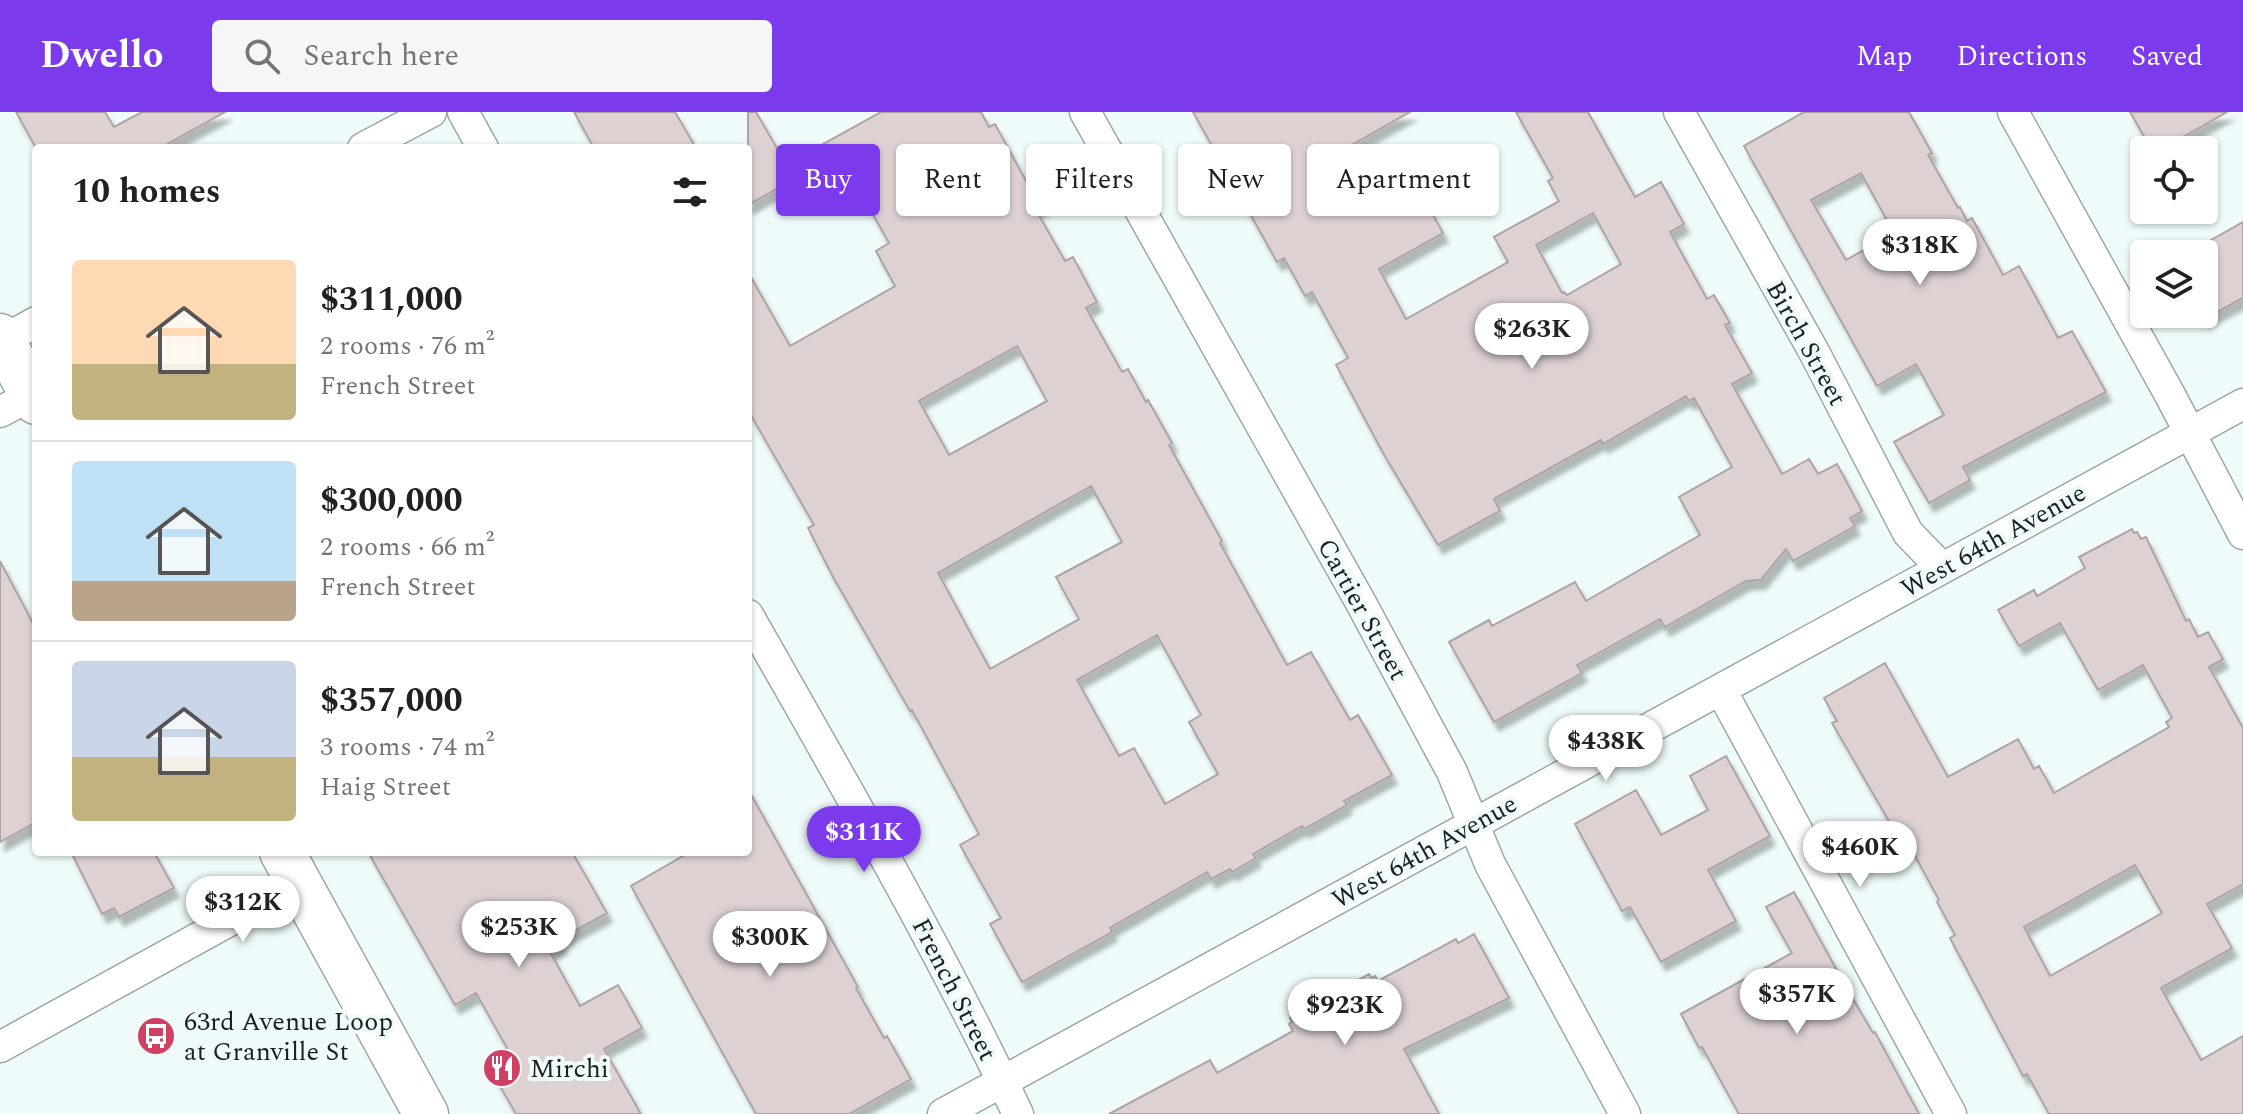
<!DOCTYPE html>
<meta charset="utf-8">
<style>
:root{--surface:#fff;--page:#f6f6f6;--text:#202124;--muted:#757577;--line:#e0e0e0;--accent:#7c3aed}
body{margin:0;font-family:Spectral,serif;background:var(--page);color:var(--text);height:100vh;display:flex;flex-direction:column;font-size:30px;white-space:nowrap}
*{box-sizing:border-box;margin:0}
p{font-size:26px;color:var(--muted)}
.icon{flex:none;width:44px;height:44px;fill:none;stroke:currentColor;stroke-width:2;stroke-linecap:round;stroke-linejoin:round}
.map{position:relative;flex:1;overflow:hidden}
.side{position:absolute;left:32px;top:32px;width:720px;height:712px;display:flex;flex-direction:column;background:var(--surface);border-radius:8px;box-shadow:0 2px 6px #0004}
.side>*{flex:none}
.guide{position:absolute;left:776px;top:32px;width:760px;height:72px;display:flex;gap:16px}
.controls{position:absolute;left:2130px;top:24px;display:grid;gap:16px}
.controls a{display:grid;place-items:center;width:88px;height:88px;border-radius:8px;background:var(--surface);box-shadow:0 2px 6px #0004;font-size:40px}
.price{position:absolute;translate:-50% -68px;padding:0 18px;border-radius:28px;background:#fff;color:#222;font-size:26px;line-height:52px;filter:drop-shadow(0 2px 4px #0008)}
.price::after{content:'';position:absolute;left:50%;top:48px;width:24px;height:18px;margin-left:-12px;background:inherit;clip-path:polygon(0 0,100% 0,50% 100%)}
.price.on{background:var(--accent);color:#fff}
ul{padding:0;list-style:none}
li{display:flex;align-items:center;gap:24px;height:200px;padding:0 40px}
li+li{border-top:2px solid var(--line)}
li span{display:grid;place-items:center;flex:none;width:224px;height:160px;border-radius:8px;color:#555}
li>.icon{margin-inline-start:auto}
span .icon{width:96px;height:96px;fill:#fffc;stroke-width:1}
li b{font-size:34px}
h2{display:flex;justify-content:space-between;align-items:center;height:96px;padding:0 40px;font-size:34px}
.pill{padding:0 28px;border-radius:8px;background:var(--surface);box-shadow:0 2px 6px #0004;font-size:28px;line-height:72px}
.pill.on{background:var(--accent);color:#fff}
header{display:flex;align-items:center;gap:48px;box-sizing:border-box;height:112px;padding:0 40px;background:var(--accent);color:#fff}
header strong{font-size:38px}
nav{display:flex;gap:44px;margin-inline-start:auto;font-size:28px}
.search{width:560px;height:72px;background:var(--page);display:flex;align-items:center;gap:20px;box-sizing:border-box;padding:0 28px;border-radius:8px;color:var(--muted);font-size:30px}
.map>svg:first-child{display:block}
.building{fill:#ddd1d2;stroke:#afa3a4;stroke-width:2;fill-rule:evenodd;filter:url(#shadow)}
.lines{fill:none;stroke-linecap:round;stroke-linejoin:round}
.street-casing{stroke:#9ca8a7;stroke-width:33}
.highway-casing{stroke:#9ca8a7;stroke-width:47}
.street{stroke:#fff;stroke-width:30}
.highway{stroke:#fff;stroke-width:44}
.labels{text-anchor:middle;stroke-width:8;stroke-linejoin:round;paint-order:stroke}
.street-label{font-size:26px;fill:#1c2120;stroke:#eefbfa}
.poi-label{font-size:26px;fill:#1c2120;stroke:#eefbfa;text-anchor:start}
</style>
<header>
<strong>Dwello</strong>
<div class="search"><svg class="icon" aria-label="search" viewBox="0 0 24 24"><circle cx="10" cy="10" r="6"/><path d="M15 15l6 6"/></svg>Search here</div>
<nav><a>Map</a><a>Directions</a><a>Saved</a></nav>
</header>
<div class="map">
<svg width="2243" height="1002" viewBox="0 0 2243 1002">
<defs>
<filter id="shadow"><feDropShadow dx="5" dy="9" stdDeviation="2" flood-color="#0004"/></filter>
</defs>
<rect width="100%" height="100%" fill="#eefbfa"/>
<path class="building" d="M16 0H105L114 15 142 0H225L160 36H36Z
M574 0H675L696 36H594Z
M748 0H756L795 67 748 93Z
M881 0H981L989 15 995 12 1026 69 1030 67 1044 93 1036 98 1065 149 1073 145 1097 190 1086 196 1122 260 1128 257 1146 290 1148 288 1172 331 1169 333 1222 429 1220 431 1287 553 1311 540 1350 608 1358 603 1392 663 1344 689 1347 693 1304 717 1302 714 1253 742 1256 746 1232 760 1230 757 1211 767 1207 760 1110 816 1112 820 1022 870 990 812 1001 806 960 733 979 722 912 598 910 599 833 465 808 416 814 413 748 298V160L790 234 895 174 876 139 889 131 851 63 837 70 818 35ZM1017 234 1047 289 949 343 919 289ZM1091 374 1122 430 1056 465 1079 507 990 557 938 461ZM1157 523 1201 603 1189 610 1218 662 1165 692 1134 636 1119 644 1077 568Z
M1193 0H1410L1334 43 1366 100 1416 72 1443 121 1379 157 1406 207 1508 150 1494 125 1559 89 1548 69 1553 66 1516 0H1588L1635 85 1661 70 1684 112 1670 120 1707 187 1714 183 1730 211 1725 213 1752 261 1732 272 1782 362 1809 347 1818 362 1837 352 1862 399 1850 406 1855 414 1793 449 1786 437 1761 468 1746 469 1665 515 1660 507 1577 553 1582 561 1494 610 1449 530 1489 508 1492 514 1575 470 1586 489 1700 423 1679 385 1732 355 1694 286 1689 289 1686 284 1603 332 1601 328 1494 387 1500 399 1438 433 1383 341 1336 253 1348 246 1312 180 1305 184 1284 146 1277 150ZM1593 101 1621 152 1567 183 1564 180 1562 181 1536 133Z
M1804 0H1909L1932 41 1928 43 1958 96 1960 95 1967 109 1972 106 2003 163 2019 154 2058 226 2072 219 2106 280 1963 355 1970 368 1929 391 1894 330 1944 303 1916 252 1877 274 1744 34ZM1861 61 1894 121 1846 148 1811 88Z
M2130 0H2227L2160 38H2152Z
M2243 110V186L2204 207V132Z
M2132 417 2134 421 2137 420 2141 427 2146 425 2186 509 2189 507 2198 525 2208 520 2223 547 2209 555 2243 616V772L2207 792 2232 836 2161 876 2201 948 2243 924V1002H2049L2027 962 2023 964 1950 826 1955 823 1937 790 1939 788 1902 720 1897 723 1832 611 1837 609 1824 586 1885 551 1948 665 2018 627 2034 657 2039 654 2054 681 2169 615 2166 610 2172 606 2143 553 2098 578 2060 511 2019 534 1998 498 2034 478 2037 484 2085 456 2079 445ZM2135 753 2162 801 2050 864 2024 815Z
M0 449 36 517V710L0 730Z
M1726 644 1770 724 1708 758 1736 809 1661 850 1630 795 1622 799 1575 712 1636 678 1661 723 1708 698 1690 664Z
M748 677 858 875 856 876 884 926 887 924 911 967 849 1002H756L631 774 690 740H748Z
M71 740H154L174 776 119 805 114 796 102 802Z
M368 740H572L607 801 560 827 562 832 550 840 580 894 618 873 642 916 604 937 641 1002H516L485 948 507 936 476 881 455 893Z
M1794 780 1846 875 1873 921 1875 920 1919 1002H1739L1702 935 1699 936 1681 902 1792 841 1766 795Z
M1474 822 1509 886 1404 937 1439 1002H1109L1210 948 1217 961 1293 919 1289 912 1292 910 1290 906 1369 862 1372 866 1375 864 1378 869 1456 827 1458 831Z"/>
<g class="lines">
<defs>
<path id="street" d="M463 0 483 36
M1085 0 1361 491 1452 660 1490 752 1625 1002
M1679 0 1813 238 1908 421 1942 456
M2013 0 2170 283 2243 422
M363 36 431 0
M2 229 36 210
M0 300 32 283
M748 503C841 667 937 831 1018 1002
M1721 578 1951 1002
M0 935 298 771
M943 1002 2243 292"/>
<path id="highway" d="M0 224 36 290
M282 740 426 1002"/>
</defs>
<use href="#street" class="street-casing"/>
<use href="#highway" class="highway-casing"/>
<use href="#street" class="street"/>
<use href="#highway" class="highway"/>
</g>
<defs>
<symbol id="bus-disc" viewBox="-11 -11 22 22"><circle r="9.5" fill="#d04062" stroke="#eefbfa"/><path d="M-5-6H5V4H4V6H2V4H-2V6H-4V4H-5ZM-3.5-4V0h7V-4ZM-3.5 1.2v1.5H-2V1.2ZM2 1.2v1.5H3.5V1.2Z" fill="#fff"/></symbol>
<symbol id="restaurant-disc" viewBox="-11 -11 22 22"><circle r="9.5" fill="#d04062" stroke="#eefbfa"/><path d="M-5-6h1v4h1v-4h1v4h1v-4h1v5L-1.5 .5V6h-2V.5L-5-1ZM5-6V6H3V1.5H1.5Q1.5-4 5-6Z" fill="#fff"/></symbol>
</defs>
<g fill-rule="evenodd">
<use href="#bus-disc" x="134" y="902" width="44" height="44"/>
<use href="#restaurant-disc" x="480" y="934" width="44" height="44"/>
</g>
<g class="labels">
<g class="street-label">
<text transform="translate(1807 231) rotate(61)" y="9">Birch Street</text>
<text transform="translate(1993 428) rotate(-29)" y="9">West 64th Avenue</text>
<text transform="translate(1363 497) rotate(61)" y="9">Cartier Street</text>
<text transform="translate(1424 739) rotate(-29)" y="9">West 64th Avenue</text>
<text transform="translate(955 877) rotate(63)" y="9">French Street</text>
</g>
<g class="poi-label">
<text x="184" y="918">63rd Avenue Loop<tspan x="184" dy="30">at Granville St</tspan></text>
<text x="530" y="965">Mirchi</text>
</g>
</g>
</svg>
<div class="controls">
<a><svg class="icon" aria-label="locate" viewBox="0 0 24 24"><circle cx="12" cy="12" r="6"/><path d="M12 2v4M12 18v4M2 12h4M18 12h4"/></svg></a>
<a><svg class="icon" aria-label="layers" viewBox="0 0 24 24"><path d="M12 4l9 5-9 5-9-5zM3 14l9 5 9-5"/></svg></a>
</div>
<b class="price" style="left:1920px;top:175px">$318K</b>
<b class="price" style="left:1532px;top:259px">$263K</b>
<b class="price" style="left:1606px;top:671px">$438K</b>
<b class="price on" style="left:864px;top:762px">$311K</b>
<b class="price" style="left:1860px;top:777px">$460K</b>
<b class="price" style="left:243px;top:832px">$312K</b>
<b class="price" style="left:519px;top:857px">$253K</b>
<b class="price" style="left:770px;top:867px">$300K</b>
<b class="price" style="left:1797px;top:924px">$357K</b>
<b class="price" style="left:1345px;top:935px">$923K</b>
<div class="guide">
<a class="pill on">Buy</a>
<a class="pill">Rent</a>
<a class="pill">Filters</a>
<a class="pill">New</a>
<a class="pill">Apartment</a>
</div>
<section class="side">
<h2>10 homes<svg class="icon" aria-label="filters" viewBox="0 0 24 24"><path d="M4 7h16M4 17h16"/><circle cx="9" cy="7" r="2"/><circle cx="15" cy="17" r="2"/></svg></h2>
<ul>
<li><span style="background:linear-gradient(#ffd9b3 65%,#c2b280 0)"><svg class="icon" aria-label="home" viewBox="0 0 24 24"><path d="M3 11l9-7 9 7M6 9v11h12V9"/></svg></span><div><b>$311,000</b><p>2 rooms · 76 m²</p><p>French Street</p></div></li>
<li><span style="background:linear-gradient(#bfe0f5 75%,#b9a48a 0)"><svg class="icon" aria-label="home" viewBox="0 0 24 24"><path d="M3 11l9-7 9 7M6 9v11h12V9"/></svg></span><div><b>$300,000</b><p>2 rooms · 66 m²</p><p>French Street</p></div></li>
<li><span style="background:linear-gradient(#c9d6e8 60%,#c2b280 0)"><svg class="icon" aria-label="home" viewBox="0 0 24 24"><path d="M3 11l9-7 9 7M6 9v11h12V9"/></svg></span><div><b>$357,000</b><p>3 rooms · 74 m²</p><p>Haig Street</p></div></li>
</ul>
</section>
</div>
